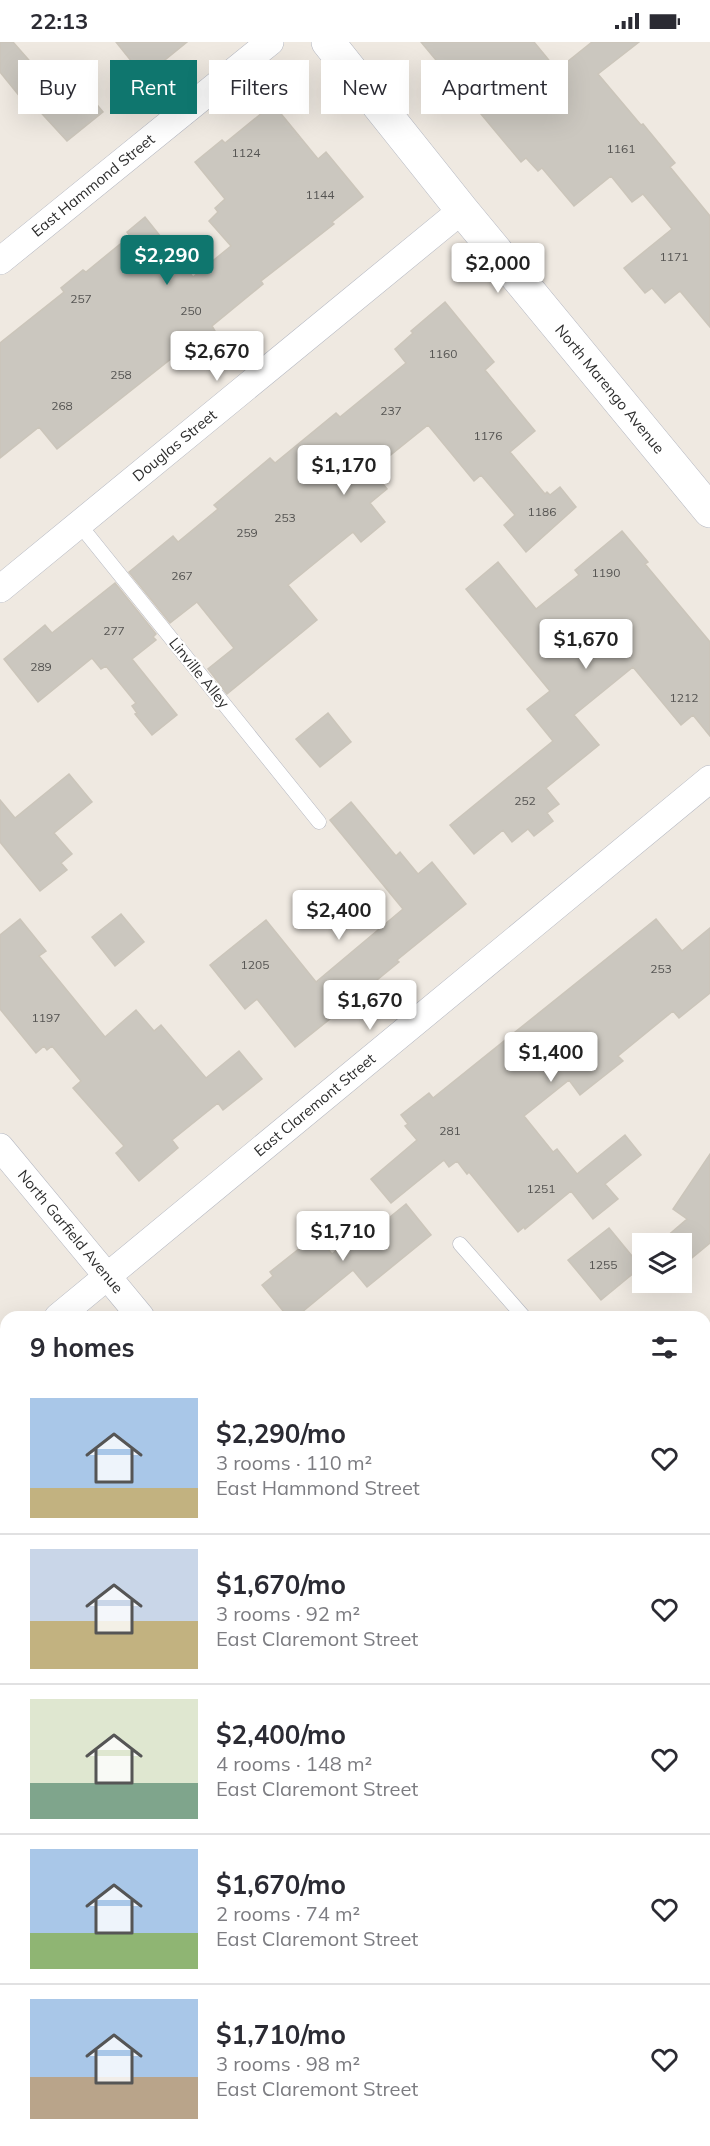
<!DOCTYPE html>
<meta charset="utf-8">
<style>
:root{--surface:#fff;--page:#f7f7f7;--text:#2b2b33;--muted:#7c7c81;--line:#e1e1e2;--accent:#0f766e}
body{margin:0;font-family:Mulish,sans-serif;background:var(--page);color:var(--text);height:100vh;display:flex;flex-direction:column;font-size:22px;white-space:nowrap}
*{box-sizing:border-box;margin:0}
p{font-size:20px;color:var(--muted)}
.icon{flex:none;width:33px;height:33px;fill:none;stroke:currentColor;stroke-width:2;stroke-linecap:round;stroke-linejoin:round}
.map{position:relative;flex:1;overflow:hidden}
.details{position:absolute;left:0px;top:1269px;width:711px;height:836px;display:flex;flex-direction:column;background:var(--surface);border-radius:18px 18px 0 0;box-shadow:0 6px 24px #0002}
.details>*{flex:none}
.top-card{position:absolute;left:18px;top:18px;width:675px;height:54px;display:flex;gap:12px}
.fabs{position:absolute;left:632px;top:1191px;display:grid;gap:12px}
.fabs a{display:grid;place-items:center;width:60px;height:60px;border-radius:0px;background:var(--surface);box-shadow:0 6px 24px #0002;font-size:30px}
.price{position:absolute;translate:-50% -51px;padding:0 14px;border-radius:6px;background:#fff;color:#222;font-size:20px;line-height:39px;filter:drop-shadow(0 2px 3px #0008)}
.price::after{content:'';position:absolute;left:50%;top:36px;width:18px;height:14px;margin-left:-9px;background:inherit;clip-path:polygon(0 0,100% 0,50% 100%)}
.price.on{background:var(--accent);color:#fff}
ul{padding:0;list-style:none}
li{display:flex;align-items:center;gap:18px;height:150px;padding:0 30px}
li+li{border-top:2px solid var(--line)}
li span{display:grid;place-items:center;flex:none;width:168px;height:120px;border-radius:0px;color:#555}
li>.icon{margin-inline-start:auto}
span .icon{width:72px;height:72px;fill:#fffc;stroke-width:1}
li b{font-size:26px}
h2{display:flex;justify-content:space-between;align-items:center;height:72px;padding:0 30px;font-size:26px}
.pill{padding:0 21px;border-radius:0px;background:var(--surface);box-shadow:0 6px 24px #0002;font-size:21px;line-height:54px}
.pill.on{background:var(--accent);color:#fff}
.status{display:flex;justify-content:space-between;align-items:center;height:42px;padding:0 30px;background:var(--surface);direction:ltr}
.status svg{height:16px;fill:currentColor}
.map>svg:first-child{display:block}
.building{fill:#cbc7bf;stroke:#cbc5ba;stroke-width:1.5}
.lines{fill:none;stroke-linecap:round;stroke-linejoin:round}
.service-casing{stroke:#b4b7c1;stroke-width:15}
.minor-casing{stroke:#b4b7c1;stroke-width:28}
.tertiary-casing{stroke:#b4b7c1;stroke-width:34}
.secondary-casing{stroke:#b4b7c1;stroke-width:34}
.service{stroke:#fff;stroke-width:14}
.minor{stroke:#fff;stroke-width:27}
.tertiary{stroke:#fff;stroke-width:33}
.secondary{stroke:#fff;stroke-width:33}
.labels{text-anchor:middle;stroke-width:4.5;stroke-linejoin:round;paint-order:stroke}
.number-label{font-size:12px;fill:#555452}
.street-label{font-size:15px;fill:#2e2e2e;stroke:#fff}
</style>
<div class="status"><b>22:13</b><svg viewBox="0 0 49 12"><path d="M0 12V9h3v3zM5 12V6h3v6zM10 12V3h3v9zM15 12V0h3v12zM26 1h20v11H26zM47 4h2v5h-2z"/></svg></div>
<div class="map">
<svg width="710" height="2104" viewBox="0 0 710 2104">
<rect width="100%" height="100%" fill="#efe9e1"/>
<path class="building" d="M0 0H13L56 49 74 35 103 70 67 99 33 62 29 66 0 30Z
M116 0H187L144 35Z
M421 0H534L557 28 592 0H639L598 32 641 83 643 82 675 121 670 125 710 174V285L680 249 665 261 652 246 645 251 624 226 672 187 643 152 632 160 611 134 574 164 542 126 538 129 526 116 521 120Z
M273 62 318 117 326 110 363 155 332 180 334 182 261 239 263 242 212 284 218 294 194 314 190 309 185 314 181 309 57 407 39 385 0 416V301L64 250 61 246 83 228 86 230 130 194 127 190 145 175 193 235 231 204 209 179 218 170 215 166 225 157 195 120 222 98 225 101Z
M445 260 494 320 485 328 535 389 510 410 545 452 547 450 550 453 560 445 576 465 526 510 504 483 515 473 481 433 474 439 428 383 372 428 387 447 370 461 385 480 361 500 353 490 288 543 317 578 227 652 208 627 234 606 197 560 170 581 129 530 173 494 178 500 218 467 214 463 270 416 275 421 336 371 340 375 406 321 395 307 413 291 411 289Z
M622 489 648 520 645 522 710 600V694L693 673 681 683 633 625 574 673 599 703 546 746 559 762 547 771 553 779 534 794 528 787 512 800 503 788 474 812 450 783 553 699 527 667 550 649 466 547 498 520 536 567 579 533 575 528Z
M115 541 156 592 153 595 156 598 132 617 177 673 152 693 135 672 137 671 132 664 136 661 106 624 101 627 92 616 38 660 4 617 45 583 52 591Z
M328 671 351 700 320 725 296 697Z
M69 732 92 760 54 791 72 812 61 821 67 828 40 849 0 800V758L15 776Z
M351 760 396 814 400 810 418 832 432 820 466 862 397 918 399 920 366 947 360 939 325 968 331 976 295 1005 257 957 245 967 210 923 266 878 316 940 403 867 330 778Z
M121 872 144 900 115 924 92 895Z
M20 877 46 909 39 914 105 995 136 968 154 989 161 983 206 1036 239 1009 262 1037 223 1068 218 1061 172 1098 178 1106 139 1139 116 1111 124 1104 73 1046 81 1039 52 1004 47 1008 44 1004 36 1011 0 967V893Z
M656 877 682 909 710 886V951L679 976 673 969 618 1014 623 1019 580 1053 569 1038 524 1074 553 1110 557 1107 577 1132 625 1093 641 1113 605 1142 618 1157 593 1177 571 1149 525 1187 524 1185 518 1190 469 1130 467 1132 457 1119 449 1125 444 1118 391 1161 371 1137 417 1098 405 1084 408 1082 401 1073 429 1051 433 1056Z
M710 1112V1201L681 1225V1202H658L687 1177 673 1167Z
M406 1162 431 1193 367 1245 353 1228 296 1275H288L262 1243 273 1234 270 1230 309 1199 310 1201 318 1195 332 1212 348 1199 353 1205Z
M609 1186 641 1225 601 1258 568 1218Z"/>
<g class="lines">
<defs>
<path id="service" d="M79 482 319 780
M460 1202 524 1275
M705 1459 710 1455
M705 1701 710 1697
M705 1738 710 1734"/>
<g id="minor">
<path id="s1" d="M0 219 270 0"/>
<path id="s2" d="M0 547 462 168"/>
<path id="s3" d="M0 1105 141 1275"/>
<path id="s4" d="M58 1275 710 737"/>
<path d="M0 1322 6 1317"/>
<path d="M705 1967 710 1973"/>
<path d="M224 2098 228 2104"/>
</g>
<g id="tertiary">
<path id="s5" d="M328 0 462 168 710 469"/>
</g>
<path id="secondary" d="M705 2071 710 2066
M665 2104 672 2098"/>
</defs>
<use href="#service" class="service-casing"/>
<use href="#minor" class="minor-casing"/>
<use href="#tertiary" class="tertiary-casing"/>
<use href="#secondary" class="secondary-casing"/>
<use href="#service" class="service"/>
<use href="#minor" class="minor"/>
<use href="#tertiary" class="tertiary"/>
<use href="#secondary" class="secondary"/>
</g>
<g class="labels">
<g class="number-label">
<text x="621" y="111">1161</text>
<text x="246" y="115">1124</text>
<text x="320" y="157">1144</text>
<text x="674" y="219">1171</text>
<text x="81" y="261">257</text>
<text x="191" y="273">250</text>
<text x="443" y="316">1160</text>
<text x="121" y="337">258</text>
<text x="62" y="368">268</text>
<text x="391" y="373">237</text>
<text x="488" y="398">1176</text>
<text x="542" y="474">1186</text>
<text x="285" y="480">253</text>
<text x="247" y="495">259</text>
<text x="606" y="535">1190</text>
<text x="182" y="538">267</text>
<text x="114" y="593">277</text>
<text x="41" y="629">289</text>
<text x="684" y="660">1212</text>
<text x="525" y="763">252</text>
<text x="255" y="927">1205</text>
<text x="661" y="931">253</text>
<text x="46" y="980">1197</text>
<text x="450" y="1093">281</text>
<text x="541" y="1151">1251</text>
<text x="603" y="1227">1255</text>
</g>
<g class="street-label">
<text dy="5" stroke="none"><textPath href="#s1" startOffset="120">East Hammond Street</textPath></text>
<text dy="5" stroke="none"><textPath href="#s5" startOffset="447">North Marengo Avenue</textPath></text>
<text dy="5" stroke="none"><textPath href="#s2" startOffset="226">Douglas Street</textPath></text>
<text transform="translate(199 631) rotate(51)" y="5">Linville Alley</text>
<text dy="5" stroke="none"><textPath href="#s4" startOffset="333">East Claremont Street</textPath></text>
<text dy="5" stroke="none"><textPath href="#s3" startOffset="110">North Garfield Avenue</textPath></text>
</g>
</g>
</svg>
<div class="fabs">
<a><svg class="icon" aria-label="layers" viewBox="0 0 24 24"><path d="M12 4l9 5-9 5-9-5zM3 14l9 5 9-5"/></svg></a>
</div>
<b class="price on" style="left:167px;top:244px">$2,290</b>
<b class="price" style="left:498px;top:252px">$2,000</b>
<b class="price" style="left:217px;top:340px">$2,670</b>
<b class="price" style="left:344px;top:454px">$1,170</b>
<b class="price" style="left:586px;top:628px">$1,670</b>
<b class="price" style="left:339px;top:899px">$2,400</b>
<b class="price" style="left:370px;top:989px">$1,670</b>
<b class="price" style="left:551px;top:1041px">$1,400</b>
<b class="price" style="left:343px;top:1220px">$1,710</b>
<div class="top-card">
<a class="pill">Buy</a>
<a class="pill on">Rent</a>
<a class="pill">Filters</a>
<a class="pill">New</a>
<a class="pill">Apartment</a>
</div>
<section class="details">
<h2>9 homes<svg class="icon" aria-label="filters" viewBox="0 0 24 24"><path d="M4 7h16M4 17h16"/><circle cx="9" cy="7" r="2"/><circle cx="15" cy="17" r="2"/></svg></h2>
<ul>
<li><span style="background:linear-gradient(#a9c7e8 75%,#c2b280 0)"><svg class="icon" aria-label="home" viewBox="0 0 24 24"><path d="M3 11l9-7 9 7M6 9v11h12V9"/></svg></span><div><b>$2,290/mo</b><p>3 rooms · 110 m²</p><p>East Hammond Street</p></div><svg class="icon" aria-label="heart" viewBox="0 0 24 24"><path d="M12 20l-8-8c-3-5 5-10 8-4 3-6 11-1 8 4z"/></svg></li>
<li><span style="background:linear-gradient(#c9d6e8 60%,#c2b280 0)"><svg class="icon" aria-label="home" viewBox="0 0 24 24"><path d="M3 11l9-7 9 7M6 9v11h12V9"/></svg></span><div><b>$1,670/mo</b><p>3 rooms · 92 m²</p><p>East Claremont Street</p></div><svg class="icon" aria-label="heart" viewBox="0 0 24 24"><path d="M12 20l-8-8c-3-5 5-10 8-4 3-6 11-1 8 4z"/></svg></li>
<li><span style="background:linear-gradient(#dfe7d0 70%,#7fa58c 0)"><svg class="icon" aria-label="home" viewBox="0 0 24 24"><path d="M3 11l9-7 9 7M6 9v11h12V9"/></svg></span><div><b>$2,400/mo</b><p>4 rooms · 148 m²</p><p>East Claremont Street</p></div><svg class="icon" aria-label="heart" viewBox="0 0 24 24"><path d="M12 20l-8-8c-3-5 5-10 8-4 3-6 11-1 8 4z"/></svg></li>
<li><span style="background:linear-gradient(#a9c7e8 70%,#8fb573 0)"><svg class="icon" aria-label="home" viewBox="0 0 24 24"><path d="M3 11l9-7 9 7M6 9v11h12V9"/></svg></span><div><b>$1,670/mo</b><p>2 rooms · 74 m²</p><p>East Claremont Street</p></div><svg class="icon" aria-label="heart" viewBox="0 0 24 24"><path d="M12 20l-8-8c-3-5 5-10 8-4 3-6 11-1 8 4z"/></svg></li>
<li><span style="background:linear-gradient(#a9c7e8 65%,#b9a48a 0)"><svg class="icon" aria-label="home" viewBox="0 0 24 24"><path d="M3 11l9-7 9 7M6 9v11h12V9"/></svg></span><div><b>$1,710/mo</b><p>3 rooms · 98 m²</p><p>East Claremont Street</p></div><svg class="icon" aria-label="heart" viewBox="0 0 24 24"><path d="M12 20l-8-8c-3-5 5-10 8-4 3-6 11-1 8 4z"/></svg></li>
</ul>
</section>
</div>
